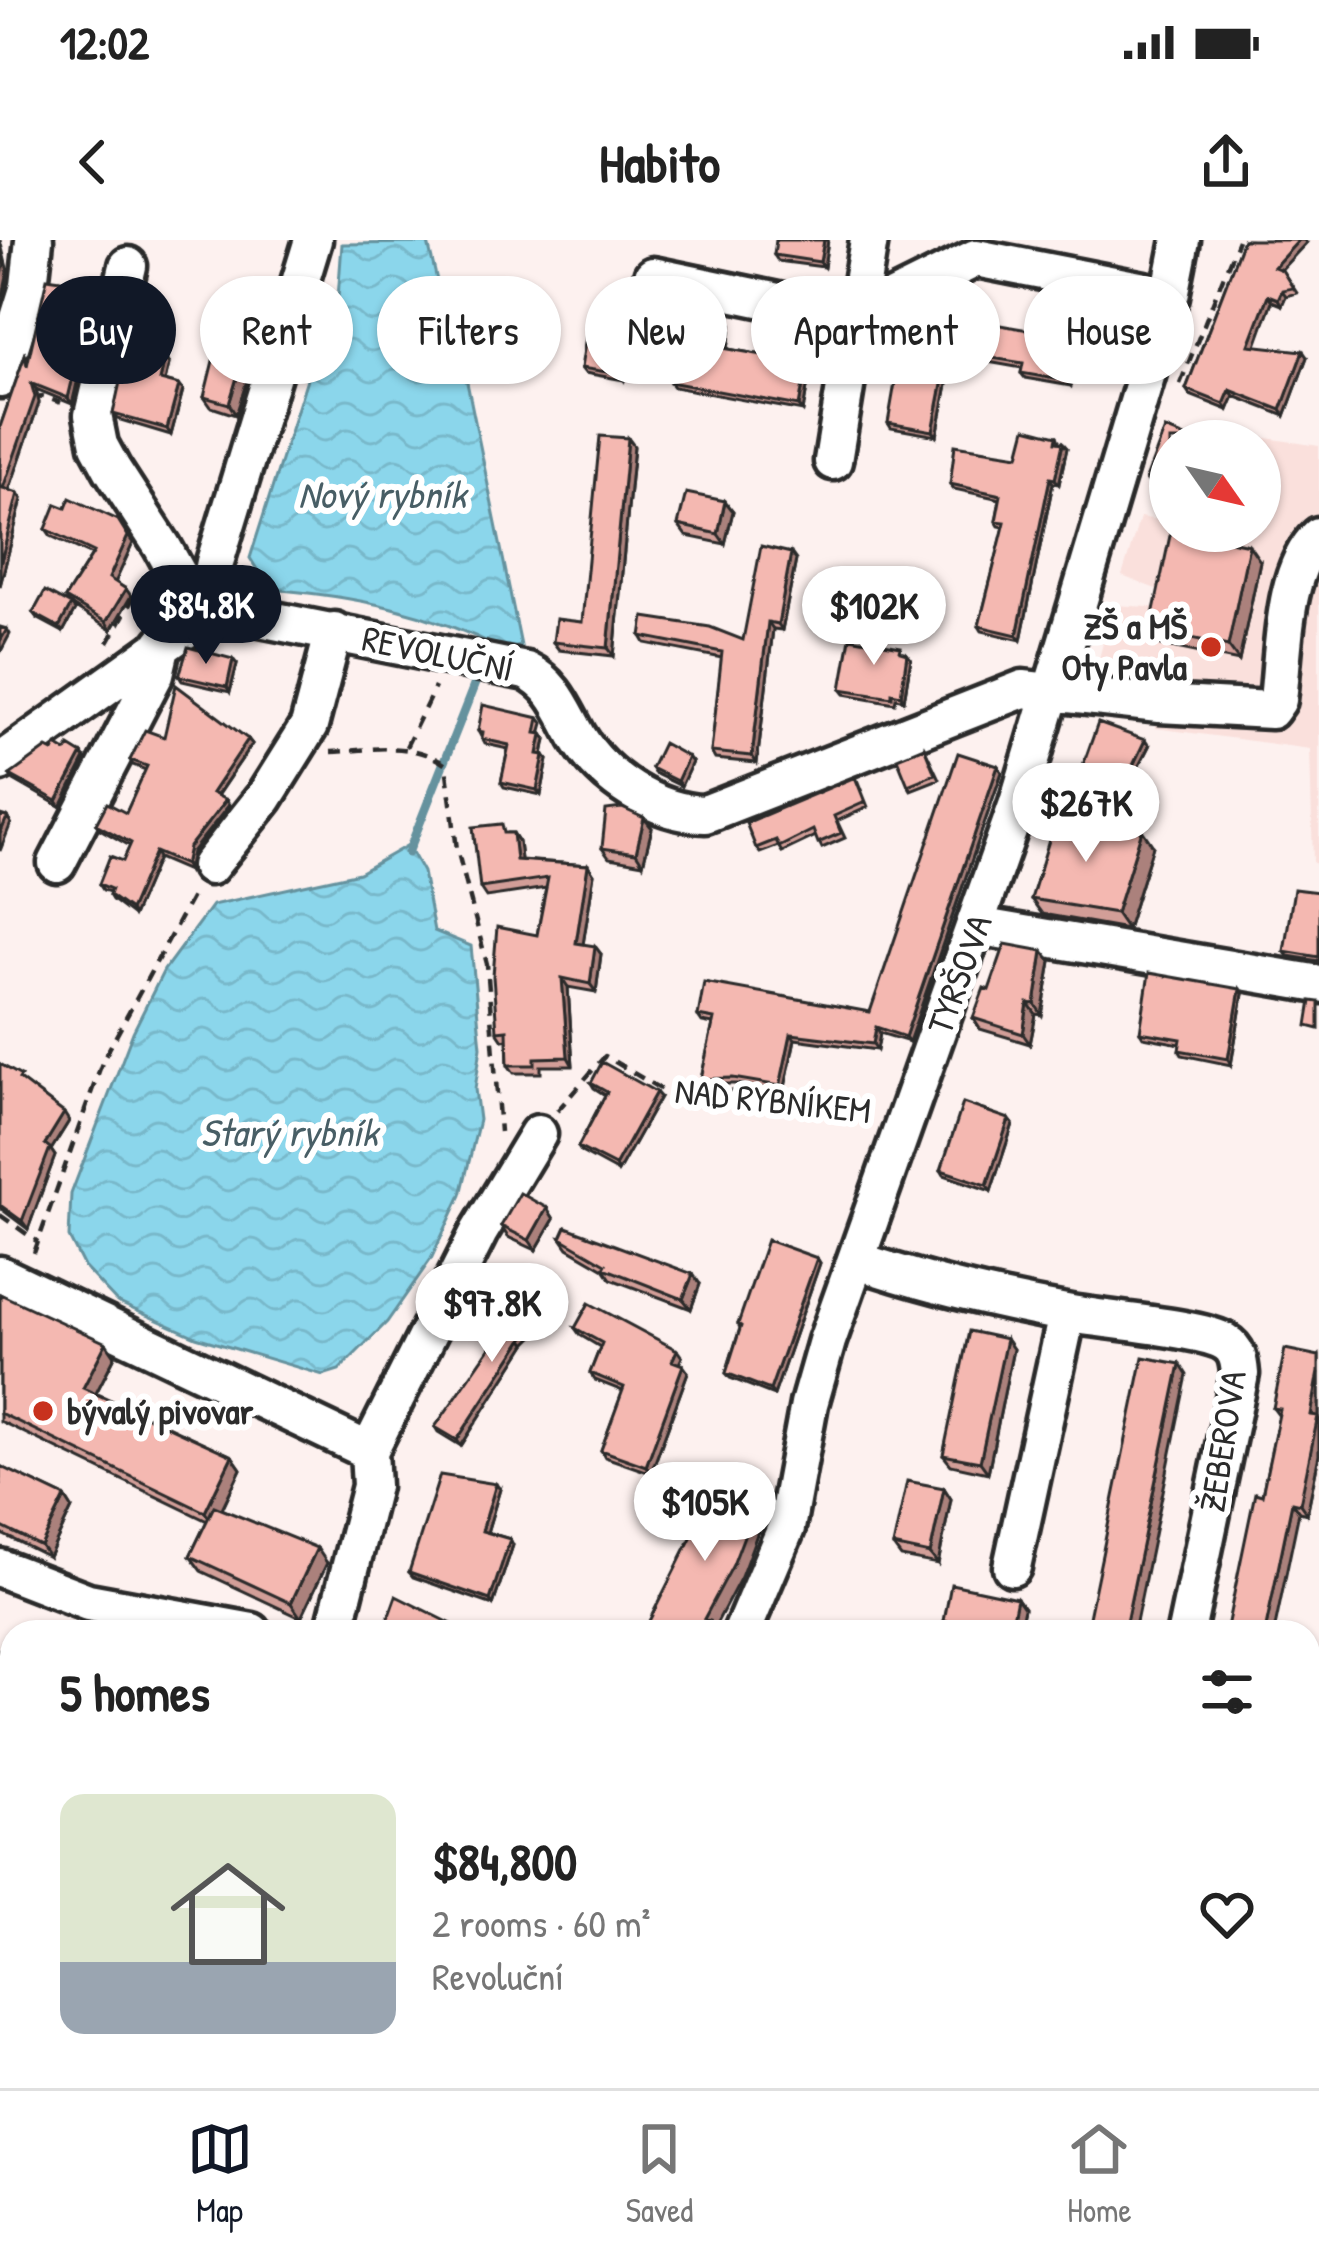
<!DOCTYPE html>
<meta charset="utf-8">
<style>
:root{--surface:#fff;--page:#f2f2f2;--text:#222;--muted:#767676;--line:#e0e0e0;--accent:#111827}
body{margin:0;font-family:"Patrick Hand",sans-serif;background:var(--page);color:var(--text);height:100vh;display:flex;flex-direction:column;font-size:45px;white-space:nowrap}
*{box-sizing:border-box;margin:0}
p{font-size:39px;color:var(--muted)}
.icon{flex:none;width:66px;height:66px;fill:none;stroke:currentColor;stroke-width:2;stroke-linecap:round;stroke-linejoin:round}
.map{position:relative;flex:1;overflow:hidden}
.panel{position:absolute;left:0px;top:1380px;width:1320px;height:468px;display:flex;flex-direction:column;background:var(--surface);border-radius:36px 36px 0 0;box-shadow:0 3px 9px #0004}
.panel>*{flex:none}
.top-card{position:absolute;left:36px;top:36px;width:1248px;height:108px;display:flex;gap:24px}
.needle{width:78px;rotate:124deg}
.controls{position:absolute;left:1149px;top:180px;display:grid;gap:24px}
.controls a{display:grid;place-items:center;width:132px;height:132px;border-radius:50%;background:var(--surface);box-shadow:0 3px 9px #0004;font-size:60px}
.price{position:absolute;translate:-50% -102px;padding:0 27px;border-radius:42px;background:#fff;color:#222;font-size:39px;line-height:78px;filter:drop-shadow(0 3px 6px #0008)}
.price::after{content:'';position:absolute;left:50%;top:72px;width:36px;height:27px;margin-left:-18px;background:inherit;clip-path:polygon(0 0,100% 0,50% 100%)}
.price.active{background:var(--accent);color:#fff}
ul{padding:0;list-style:none}
li{display:flex;align-items:center;gap:36px;height:300px;padding:0 60px}
li+li{border-top:3px solid var(--line)}
li span{display:grid;place-items:center;flex:none;width:336px;height:240px;border-radius:24px;color:#555}
li>.icon{margin-inline-start:auto}
span .icon{width:144px;height:144px;fill:#fffc;stroke-width:1}
li b{font-size:51px}
h2{display:flex;justify-content:space-between;align-items:center;height:144px;padding:0 60px;font-size:51px}
.chip{padding:0 42px;border-radius:54px;background:var(--surface);box-shadow:0 3px 9px #0004;font-size:42px;line-height:108px}
.chip.active{background:var(--accent);color:#fff}
.status{display:flex;justify-content:space-between;align-items:center;height:84px;padding:0 60px;background:var(--surface);direction:ltr}
.status svg{height:33px;fill:currentColor}
header{display:flex;justify-content:space-between;align-items:center;height:156px;padding:0 60px;background:var(--surface);font-size:54px;font-weight:700}
.tab-bar{display:flex;justify-content:space-around;align-items:center;height:168px;border-top:3px solid var(--line);background:var(--surface);font-size:33px;color:var(--muted)}
.tab-bar a{display:grid;justify-items:center;gap:6px}
.tab-bar .active{color:var(--accent)}
.map>svg:first-child{display:block}
.built{fill:#fae0dc}
.grass{fill:url(#grass-dots);stroke:#70825e;stroke-width:3}
.water{fill:url(#water-waves);stroke:#65929e;stroke-width:3}
.lines{fill:none;stroke-linecap:round;stroke-linejoin:round}
.stream{stroke:#65929e;stroke-width:9}
.minor-casing{stroke:#2b2b2b;stroke-width:45}
.path{stroke:#2b2b2b;stroke-width:4.5;stroke-dasharray:12 9;stroke-linecap:butt}
.minor{stroke:#fff;stroke-width:36}
.wall{fill:#d29e98;stroke:#2b2b2b;stroke-width:3}
.shaded-wall{fill:#ab817c;stroke:#2b2b2b;stroke-width:3}
.building{fill:#f4b8b1;stroke:#2b2b2b;stroke-width:3}
.poi-dot{fill:#c8321e;stroke:#fff;stroke-width:4.5}
.labels{text-anchor:middle;stroke-width:12;stroke-linejoin:round;paint-order:stroke}
.poi-label{font-size:36px;font-weight:bold;fill:#2b2b2b;stroke:#fff;text-anchor:end}
.street-label{font-size:36px;fill:#2b2b2b;stroke:#fff}
.water-label{font-size:39px;font-style:italic;fill:#485e65;stroke:#fff}
</style>
<div class="status"><b>12:02</b><svg viewBox="0 0 49 12"><path d="M0 12V9h3v3zM5 12V6h3v6zM10 12V3h3v9zM15 12V0h3v12zM26 1h20v11H26zM47 4h2v5h-2z"/></svg></div>
<header><svg class="icon" aria-label="back" viewBox="0 0 24 24"><path d="M15 5l-7 7 7 7"/></svg>Habito<svg class="icon" aria-label="share" viewBox="0 0 24 24"><path d="M12 15V3M7 8l5-5 5 5M5 13v7h14v-7"/></svg></header>
<div class="map">
<svg width="1319" height="1848" viewBox="0 0 1319 1848">
<defs>
<pattern id="grass-dots" width="8" height="8" patternUnits="userSpaceOnUse" patternTransform="scale(3)"><rect width="8" height="8" fill="#b5d892"/><path d="M2 2h.1M6 6h.1" fill="none" stroke="#9cba7e" stroke-width="1.8" stroke-linecap="round"/></pattern>
<pattern id="water-waves" width="16" height="10" patternUnits="userSpaceOnUse" patternTransform="scale(3)"><rect width="16" height="10" fill="#8bd6eb"/><path d="M0 5q4-4 8 0t8 0" fill="none" stroke="#78b8ca"/></pattern>
</defs>
<rect width="100%" height="100%" fill="#fdf1ef"/>
<filter id="ink" filterUnits="userSpaceOnUse"><feTurbulence type="fractalNoise" baseFrequency=".00833" numOctaves="2"/><feDisplacementMap in="SourceGraphic" scale="24" xChannelSelector="R" yChannelSelector="G"/><feConvolveMatrix kernelMatrix="1 2 1 2 8 2 1 2 1" color-interpolation-filters="sRGB"/></filter>
<g filter="url(#ink)">
<path class="built" d="M1240 194 1319 206V624L1313 623 1310 509 1155 488 1160 456 1092 445 1113 365 1167 368 1169 354 1122 336 1140 277 1170 282V291H1260V201H1238Z"/>
<path class="grass" d="M0 1734 12 1737V1836H233L229 1848H0Z"/>
<path class="water" d="M428 3 442 61 463 123 521 406 505 410C427 371 356 356 269 349L250 318 312 123 337 71 342 4Z
M408 605 423 632 434 691 471 706 481 807 475 849 479 880 461 955 431 1019 387 1082 339 1130 323 1135 196 1097 117 1062 84 1027 69 997 71 954 133 792 164 730 212 665 359 633Z"/>
<g class="lines">
<path class="stream" d="M408 613 481 428"/>
<defs>
<path id="minor" d="M128 26 93 175 99 205 112 229 162 306 203 380
M653 36 855 78 976 18 1170 56
M0 139 29 46 34 0
M833 221 869 0
M203 380 215 322 313 0
M0 522 193 384 222 377H255L526 431C555 445 563 471 578 497 603 538 655 573 705 574L1023 449 1159 464 1271 470 1278 460C1284 412 1282 330 1319 296
M57 623 155 434 162 404
M210 626 264 558 309 486 334 391
M977 686 1319 744
M856 1020C926 1044 998 1061 1071 1074 1103 1080 1203 1088 1225 1102 1237 1109 1239 1121 1240 1134L1186 1392
M0 1035 369 1211
M369 1211 479 992 538 894
M1012 1327 1067 1074
M0 1328 88 1362 252 1392
M334 1392 371 1246 369 1211
M742 1392 786 1288 809 1164 827 1101 1018 563 1170 56 1181 0
M714 1836 716 1848"/>
</defs>
<use href="#minor" class="minor-casing"/>
<path class="path" d="M1180 144 1238 0
M34 162 42 156 61 163
M108 403 144 339
M406 507 435 447
M331 512C371 510 412 500 446 525L457 609 487 724 500 892
M557 871 605 816 662 850 687 858 719 850 874 869
M0 975 38 1002
M34 1013 103 820 195 651
M1308 1684H1319"/>
<use href="#minor" class="minor"/>
</g>
<path class="wall" d="M828 0 824 27 778 21 774 15Z
M1243 0 1306 3 1281 29 1297 53 1286 56 1282 65 1272 61 1255 106 1307 117 1285 176 1234 156 1228 170 1190 155 1186 149Z
M75 42 79 49 77 58 91 61 95 67 72 164 36 149 39 163 9 250 22 259 0 346V187L25 115 28 120Z
M155 63 152 79 169 87 162 118H165L169 124 165 141 179 145 183 150 171 195 117 179 113 174Z
M1080 67 1084 73 1071 146 1025 138 1021 133 1022 128 977 120 973 115 1034 91Z
M629 78 633 83 624 140 585 133 581 128Z
M731 86 728 109 774 117 815 101 803 171 674 147 670 142 694 102Z
M242 121 250 131 236 175 211 167 204 157Z
M944 134 948 139 937 196 891 188 888 183Z
M1057 196 1060 203 1067 208 1059 244 1053 243 1021 400 982 391 979 386 1004 287 999 286 996 281 1000 259 954 249 950 244 1019 215Z
M1170 201V256L1153 250 1146 239Z
M634 206 614 416 559 410 553 402 582 382Z
M725 261 733 271 725 304 686 296 678 285Z
M66 268 118 280 133 303 115 342 126 349 131 356 111 390 72 366 75 370 63 392 37 378 33 373 69 364 65 358 92 315 51 296 46 289Z
M796 320 782 390 773 389 757 523 715 519 711 512 722 418 645 403 641 396 743 400Z
M1260 321 1239 421 1161 405 1150 389Z
M904 413 907 414 911 419 904 460 896 458 895 463 845 454 841 449Z
M237 424 230 452 182 441 179 436Z
M539 478 543 483 540 494 546 499 543 515 548 520 541 555 504 547 501 542 508 509 485 504 478 491Z
M164 497 248 499 252 504 217 556 226 560 229 565 192 612 188 631 158 618 133 676 112 660 109 655 110 652 103 650 99 644 123 621 130 606 100 589 96 584 126 573 146 530 133 525 130 520Z
M1149 506 1129 545 1087 530 1083 525Z
M924 507 939 539 911 550 908 545Z
M53 511H66L82 514 85 519 61 567 14 540 10 535Z
M688 517 692 522 681 546 654 533 651 528Z
M998 526 1002 532 909 802 880 793 877 810 795 799 784 852 737 844H705L701 839 713 784 702 782 698 776 870 772Z
M858 542 868 567 837 581 845 598 822 608 816 596 782 612 778 606 760 613 756 608Z
M644 578 652 588 643 624 609 618 602 608Z
M1097 588 1153 606 1127 689 1042 674 1031 659Z
M508 593H513L519 602 521 620 588 625 594 634 583 704 601 714 596 752 568 747 573 826H541V833H514L508 825 507 799 503 800 497 791 537 695 546 648 486 657 480 648Z
M1319 652V721L1288 716 1284 711Z
M1051 721 1042 775 1036 774 1030 804 980 789 973 778 989 750Z
M1243 754 1231 825 1182 815 1179 810 1180 804 1143 797 1140 792Z
M0 824 69 881 51 910 55 916 28 989 0 968Z
M591 843 660 857 618 932 581 912 578 907 605 855 594 848Z
M1009 879 1013 884 991 951 944 935 941 930Z
M547 968 554 979 536 1010 508 997 501 986Z
M561 998 700 1044 691 1069 611 1039 604 1029 568 1008Z
M817 1018 820 1023 774 1155 730 1138 726 1133 740 1088 738 1084Z
M0 1054 115 1116 96 1153 232 1216 241 1229 222 1269 327 1323 301 1378 201 1331 190 1316 207 1281 0 1181Z
M553 1062 538 1085 541 1089 526 1104 461 1206 438 1192 435 1187Z
M575 1088 682 1117 679 1123 688 1132 651 1233 605 1217 601 1210 623 1151 595 1140 590 1133 600 1107 580 1095Z
M1006 1099 1013 1109 988 1233 951 1225 943 1215Z
M1319 1116V1215L1307 1274 1299 1272 1262 1255 1279 1176 1273 1168Z
M0 1226 65 1257 72 1268 49 1317 0 1293Z
M944 1248 951 1259 938 1324 901 1317 893 1306Z
M500 1249 487 1292 510 1299 513 1305 493 1365 413 1337 409 1332Z
M1017 1358 1024 1368 1019 1392H953L944 1381Z
M564 1836H596L597 1839 569 1843Z"/>
<path class="shaded-wall" d="M0 0 8 32 3 55 0 51Z
M824 0H828L824 27 820 22Z
M1299 0H1304L1306 3 1278 33 1274 27Z
M75 42 79 49 76 63 72 57Z
M1282 50 1286 56 1282 65 1278 59Z
M1268 55 1272 61 1254 111 1249 105Z
M152 58 155 63 151 83 147 78Z
M91 61 95 67 72 164 68 158Z
M1080 67 1084 73 1071 146 1067 141Z
M629 78 633 83 624 140 620 134Z
M728 81 731 86 727 113 723 108Z
M166 82 169 87 161 123 158 118Z
M812 96 815 101 803 171 799 166Z
M1303 111 1307 117 1285 176 1281 170Z
M165 118 169 124 164 146 160 140Z
M242 121 250 131 236 175 229 164Z
M944 134 948 139 937 196 933 191Z
M31 143 36 149 39 163 8 254 3 248Z
M179 145 183 150 171 195 167 189Z
M1230 150 1234 156 1228 170 1224 164Z
M628 198 634 206 614 416 608 408Z
M1063 203 1067 208 1059 244 1055 239Z
M1050 238 1053 243 1021 400 1017 395Z
M18 253 22 259 0 346V325Z
M725 261 733 271 725 304 718 294Z
M128 296 133 303 114 345 109 338Z
M1249 305 1260 321 1239 421 1228 406Z
M791 313 796 320 782 390 778 384Z
M126 349 131 356 111 390 106 382Z
M71 365 75 370 63 392 59 387Z
M768 382 773 389 757 523 752 516Z
M7 389 10 394 0 413V401Z
M907 414 911 419 904 460 901 455Z
M233 419 237 424 230 452 227 447Z
M542 494 546 499 542 519 538 514Z
M248 499 252 504 215 558 212 553Z
M1145 500 1149 506 1129 545 1126 540Z
M82 514 85 519 61 567 57 561Z
M544 515 548 520 541 555 537 550Z
M688 517 692 522 681 546 677 541Z
M998 526 1002 532 909 802 905 797Z
M226 560 229 565 192 612 188 631 185 625 189 607Z
M7 577 11 583 0 611V594Z
M644 578 652 588 643 624 636 613Z
M1142 590 1153 606 1127 689 1116 673Z
M513 593 519 602 522 628 516 620Z
M155 612 158 618 133 676 130 670Z
M588 625 594 634 582 711 576 703Z
M595 706 601 714 596 752 590 744Z
M1043 711 1051 721 1042 775 1035 764Z
M562 738 568 747 573 826 568 817Z
M1240 749 1243 754 1231 825 1228 819Z
M1028 763 1036 774 1030 804 1023 794Z
M876 787 880 793 877 810 873 804Z
M791 794 795 799 784 852 780 846Z
M656 852 660 857 618 932 615 926Z
M64 873 69 881 51 910 55 916 28 989 22 981 45 904Z
M1009 879 1013 884 991 951 987 945Z
M547 968 554 979 536 1010 529 1000Z
M817 1018 820 1023 774 1155 770 1150Z
M693 1034 700 1044 691 1069 683 1059Z
M549 1057 553 1062 537 1087 533 1082Z
M523 1099 526 1104 461 1206 457 1200Z
M1006 1099 1013 1109 988 1233 980 1222Z
M106 1103 115 1116 92 1161 83 1148Z
M677 1110 682 1117 677 1128 672 1121Z
M1180 1124 1187 1135 1134 1392H1124Z
M683 1125 688 1132 651 1233 646 1226Z
M1319 1132V1215L1307 1274 1300 1264 1311 1175Z
M232 1216 241 1229 214 1285 205 1272Z
M496 1244 500 1249 486 1296 482 1291Z
M944 1248 951 1259 938 1324 930 1314Z
M65 1257 72 1268 49 1317 41 1306Z
M758 1259 766 1270 741 1337 714 1388 717 1392H704V1379Z
M1292 1262 1299 1272 1274 1392H1265Z
M510 1299 513 1305 493 1365 490 1360Z
M317 1308 327 1323 301 1378 291 1363Z
M1017 1358 1024 1368 1019 1392H1010Z
M12 1428V1439L0 1461V1449Z
M410 1836H422L421 1848H409Z"/>
<path class="building" d="M776 0H824L820 22 774 15Z
M1243 0H1299L1274 27 1282 30 1293 48 1282 50 1278 59 1268 55 1249 105 1303 111 1281 170 1230 150 1224 164 1186 149Z
M0 10 4 26 0 42Z
M47 38 75 42 72 57 91 61 68 158 31 143 35 157 3 248 18 253 0 325V187L25 115 27 126Z
M139 55 152 58 147 78 166 82 158 118H165L160 140 179 145 167 189 113 174Z
M1038 60 1080 67 1067 141 1021 133 1023 123 973 115 978 81 1034 91Z
M590 72 629 78 620 134 581 128Z
M698 76 728 81 723 108 774 117 780 90 812 96 799 166 670 142 678 99 694 102Z
M214 117 242 121 229 164 204 157Z
M898 126 944 134 933 191 888 183Z
M1026 188 1057 196 1056 202 1063 203 1055 239 1050 238 1017 395 979 386 1005 282 996 281 1001 255 950 244 955 205 1019 215Z
M1165 189 1195 201H1170V249L1146 239Z
M600 196 628 198 608 408 553 402 556 379 582 382Z
M686 253 725 261 718 294 678 285Z
M70 258 118 280 128 296 109 338 126 349 106 382 65 358 94 312 46 289 56 264 66 268Z
M1171 291H1181L1249 305 1228 406 1150 389Z
M761 306 791 313 778 384 768 382 752 516 711 512 722 412 641 396 644 377 710 387 743 400Z
M45 351 71 365 59 387 33 373Z
M0 387 7 389 0 401Z
M850 398 901 407 900 412 907 414 901 455 892 453V457L841 449Z
M188 407 233 419 227 447 179 436Z
M176 445 248 499 212 553 226 560 189 607 185 625 155 612 130 670 109 655 111 649 99 644 110 616 123 621 131 603 96 584 107 563 126 573 147 526 130 520 145 490 164 497Z
M483 465 539 478 536 493 542 494 538 514 544 515 537 550 501 542 509 505 482 499 483 492 478 491Z
M1098 483 1145 500 1126 540 1083 525Z
M663 503 688 517 677 541 651 528Z
M56 505 66 511 69 506 82 514 57 561 10 535 47 508 53 511Z
M924 507 935 534 908 545 897 518Z
M958 513 998 526 905 797 876 787 873 804 791 794 780 846 733 838 701 839 714 779 698 776 704 742 870 772Z
M855 537 865 562 834 576 841 593 818 603 813 590 779 607 776 600 756 608 746 583Z
M622 568 644 578 636 613 602 608 606 570Z
M1057 574 1097 588 1099 582 1142 590 1116 673 1031 659Z
M0 575 7 577 0 594Z
M502 584 504 593H513L516 620 588 625 576 703 595 706 590 744 562 738 568 817 535 818V825H508L507 790 497 791 493 736 497 687 537 695 548 638 480 648 473 587Z
M1294 649 1319 652V717L1284 711Z
M1005 704 1043 711 1035 764 1028 763 1023 794 973 778 984 748 989 750Z
M1149 733 1240 749 1228 819 1179 810 1181 799 1140 792Z
M1311 761 1319 762V789L1307 786Z
M602 822 656 852 615 926 578 907 607 852 591 843Z
M0 824 21 836 19 839 64 873 45 904 50 908 22 981 0 965Z
M963 863 1009 879 987 945 941 930Z
M520 953 547 968 529 1000 501 986Z
M566 987 693 1034 683 1059 604 1028 606 1024 561 998Z
M767 1000 817 1018 770 1150 726 1133 741 1086 738 1084Z
M533 1046 549 1057 533 1082 538 1084 523 1099 457 1200 435 1187Z
M0 1054 106 1103 83 1148 232 1216 205 1272 0 1173Z
M589 1063 677 1110 672 1121 683 1125 646 1226 601 1210 624 1147 590 1133 602 1103 575 1088Z
M969 1091 1006 1099 980 1222 943 1215Z
M1285 1109 1319 1116V1132L1311 1175 1318 1176 1300 1264 1292 1262 1265 1392H1226L1255 1253 1262 1255 1268 1226 1280 1169 1273 1168Z
M1143 1117 1180 1124 1124 1392H1086Z
M0 1226 65 1257 41 1306 0 1286Z
M440 1235 496 1244 482 1291 510 1299 490 1360 409 1332Z
M907 1241 944 1248 930 1314 893 1306Z
M715 1250H741L758 1259 733 1325 704 1379 710 1381 704 1392H664L647 1385Z
M214 1266 317 1308 291 1363 190 1316Z
M951 1344 1017 1358 1010 1392H996L944 1381Z
M396 1356 468 1392H383Z
M0 1410 12 1417V1428L0 1449Z
M12 1463V1592L0 1587V1487Z
M12 1603V1630L3 1627Z
M357 1836H410L409 1848H356Z
M640 1836H688L690 1848H642Z
M793 1836H858L860 1848H795Z
M549 1843 550 1848H509Z"/>
</g>
<g class="poi-dot">
<circle cx="1211" cy="407" r="12"/>
<circle cx="43" cy="1171" r="12"/>
</g>
<g class="labels">
<g class="poi-label">
<text x="1187" y="399">ZŠ a MŠ<tspan x="1187" dy="41">Oty Pavla</tspan></text>
<text x="67" y="1184" text-anchor="start">bývalý pivovar</text>
</g>
<g class="street-label">
<text transform="translate(438 413) rotate(12)" y="13">REVOLUČNÍ</text>
<text transform="translate(959 734) rotate(-70)" y="13">TYRŠOVA</text>
<text transform="translate(773 860) rotate(6)" y="13">NAD RYBNÍKEM</text>
<text transform="translate(1222 1201) rotate(-81)" y="13">ŽEBEROVA</text>
</g>
<g class="water-label">
<text x="382" y="268">Nový rybník</text>
<text x="289" y="906">Starý rybník</text>
</g>
</g>
</svg>
<div class="controls">
<a><svg class="needle" viewBox="-14 -14 28 28"><path d="M0-13l5 13h-10z" fill="#e53935"/><path d="M0 13l5-13h-10z" fill="#767676"/></svg></a>
</div>
<b class="price active" style="left:206px;top:427px">$84.8K</b>
<b class="price" style="left:874px;top:428px">$102K</b>
<b class="price" style="left:1086px;top:625px">$267K</b>
<b class="price" style="left:492px;top:1125px">$97.8K</b>
<b class="price" style="left:705px;top:1324px">$105K</b>
<div class="top-card">
<a class="chip active">Buy</a>
<a class="chip">Rent</a>
<a class="chip">Filters</a>
<a class="chip">New</a>
<a class="chip">Apartment</a>
<a class="chip">House</a>
</div>
<section class="panel">
<h2>5 homes<svg class="icon" aria-label="filters" viewBox="0 0 24 24"><path d="M4 7h16M4 17h16"/><circle cx="9" cy="7" r="2"/><circle cx="15" cy="17" r="2"/></svg></h2>
<ul>
<li><span style="background:linear-gradient(#dfe7d0 70%,#9aa5b1 0)"><svg class="icon" aria-label="home" viewBox="0 0 24 24"><path d="M3 11l9-7 9 7M6 9v11h12V9"/></svg></span><div><b>$84,800</b><p>2 rooms · 60 m²</p><p>Revoluční</p></div><svg class="icon" aria-label="heart" viewBox="0 0 24 24"><path d="M12 20l-8-8c-3-5 5-10 8-4 3-6 11-1 8 4z"/></svg></li>
</ul>
</section>
</div>
<nav class="tab-bar">
<a class="active"><svg class="icon" aria-label="map" viewBox="0 0 24 24"><path d="M3 6l6-2 6 2 6-2v14l-6 2-6-2-6 2zM9 4v14M15 6v14"/></svg>Map</a>
<a><svg class="icon" aria-label="saved" viewBox="0 0 24 24"><path d="M7 4h10v16l-5-4-5 4z"/></svg>Saved</a>
<a><svg class="icon" aria-label="home" viewBox="0 0 24 24"><path d="M3 11l9-7 9 7M6 9v11h12V9"/></svg>Home</a>
</nav>
